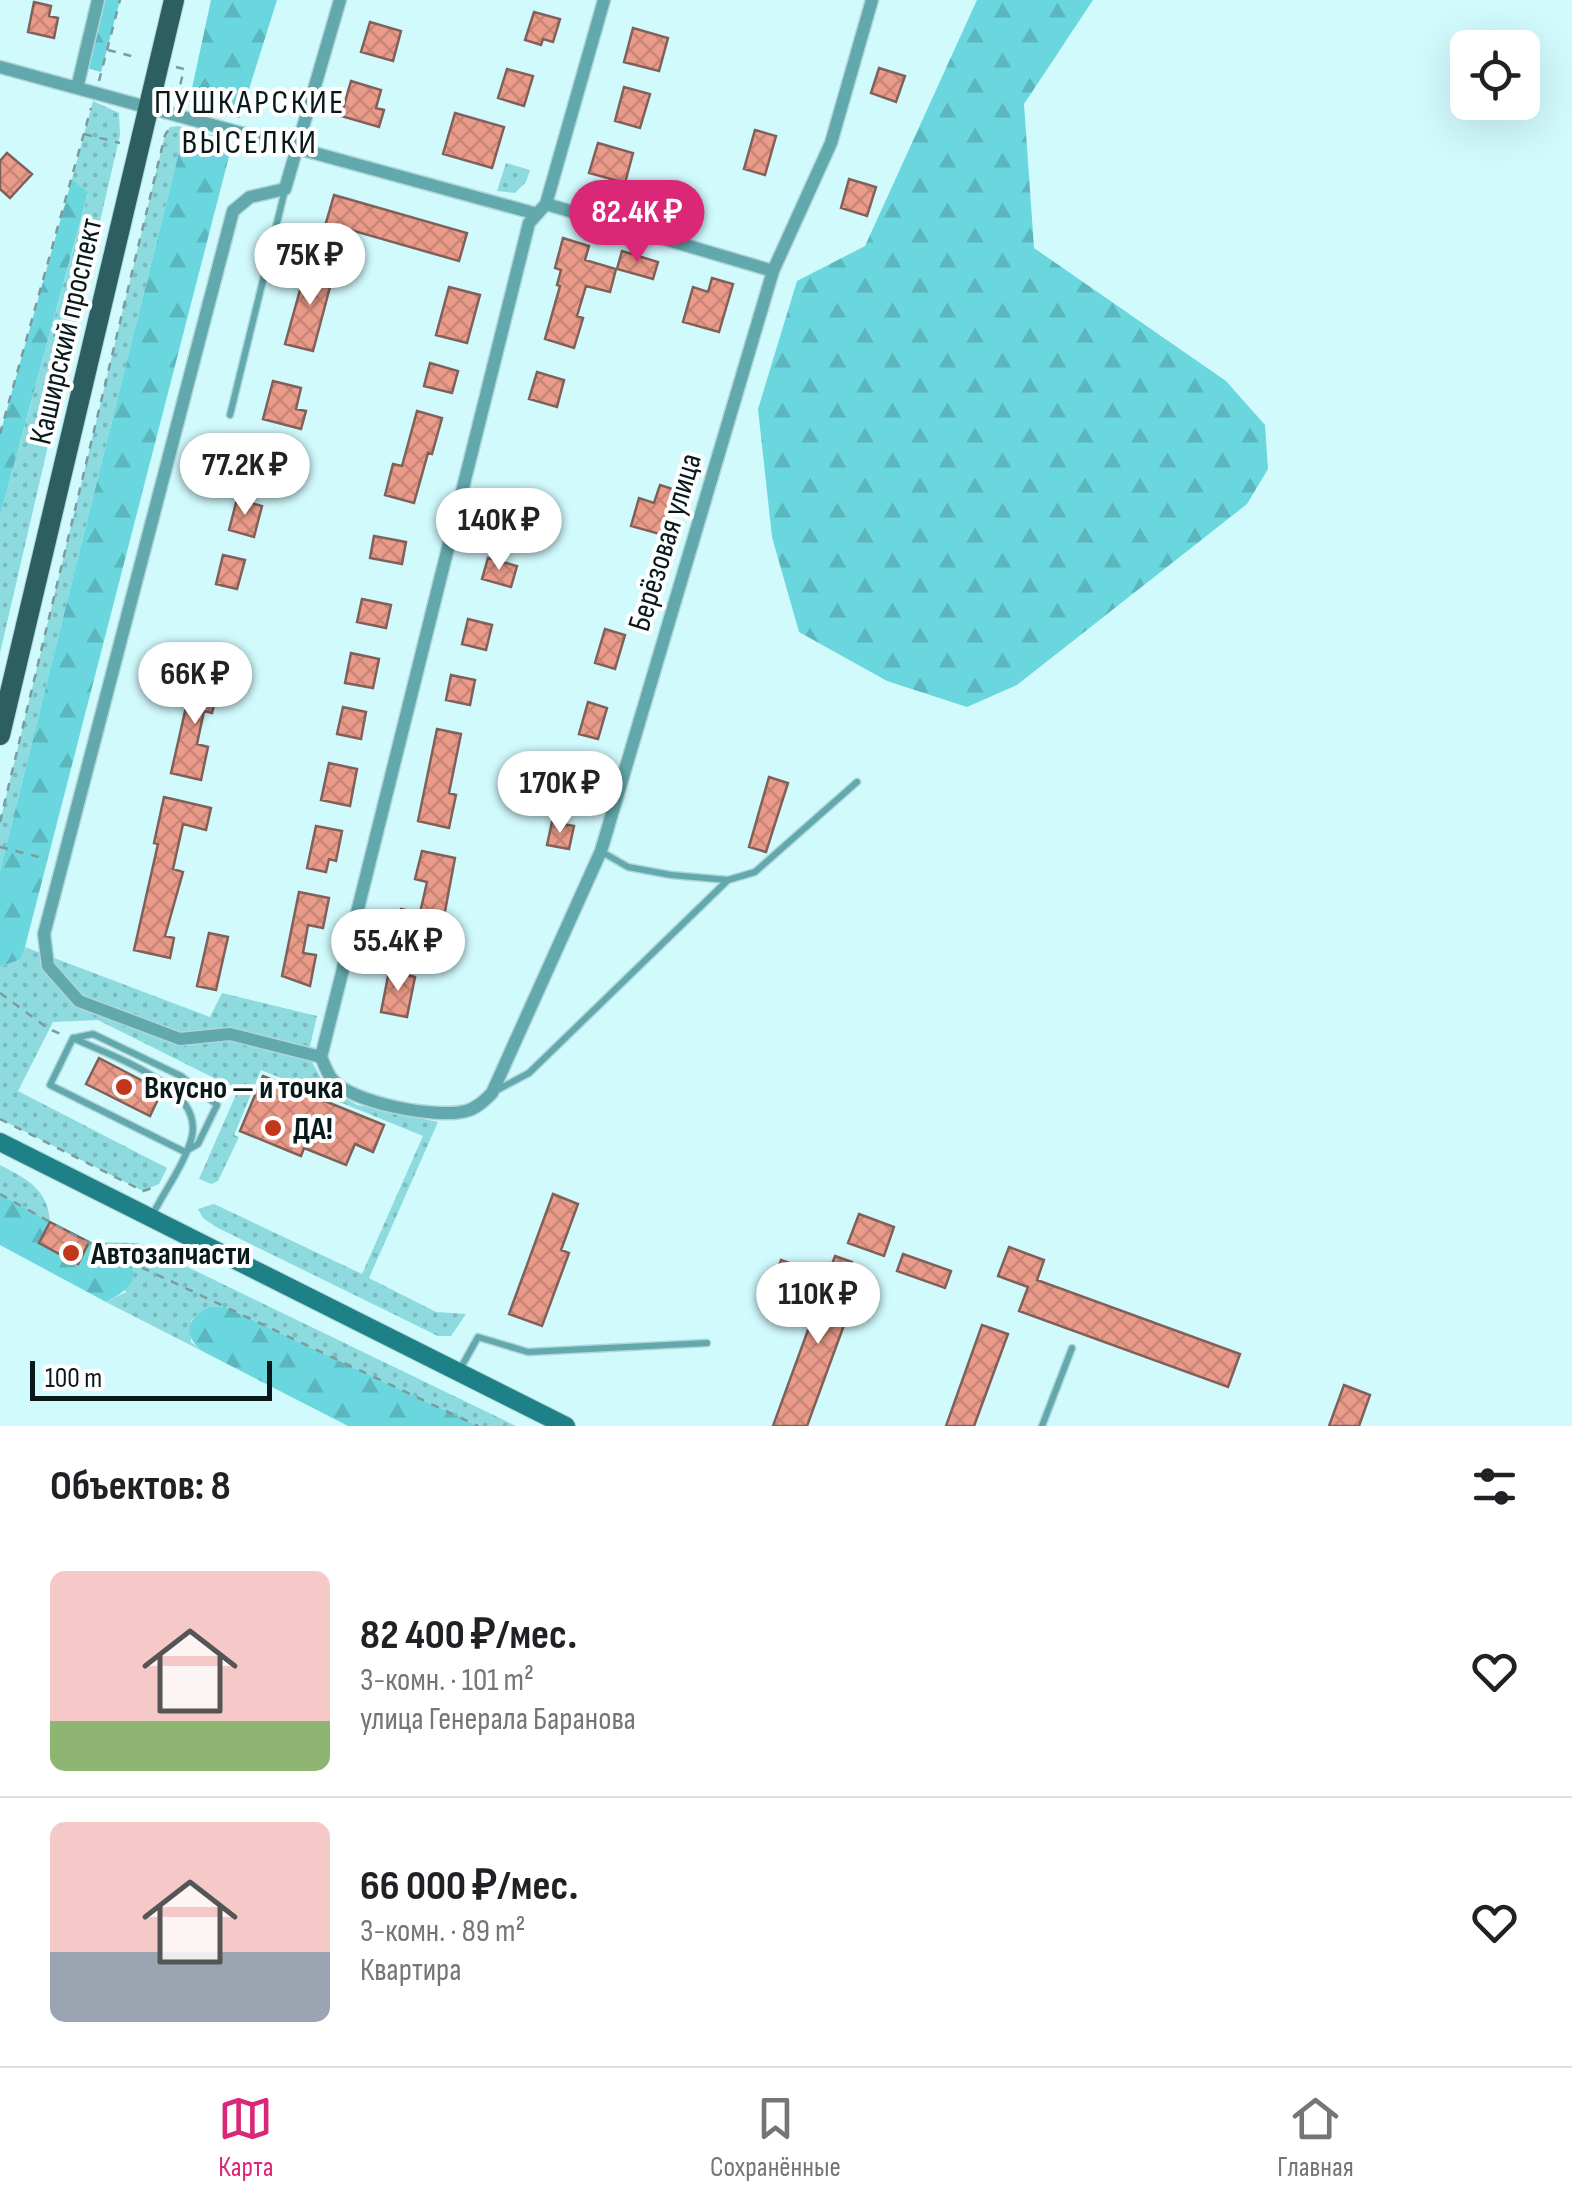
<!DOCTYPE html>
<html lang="ru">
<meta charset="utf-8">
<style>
:root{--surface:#fff;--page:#f2f2f2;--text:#202124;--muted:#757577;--line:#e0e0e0;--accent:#db2777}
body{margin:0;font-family:"Sofia Sans Condensed",sans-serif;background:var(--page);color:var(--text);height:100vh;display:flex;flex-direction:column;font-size:38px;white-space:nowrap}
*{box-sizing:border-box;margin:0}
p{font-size:32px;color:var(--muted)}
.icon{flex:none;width:55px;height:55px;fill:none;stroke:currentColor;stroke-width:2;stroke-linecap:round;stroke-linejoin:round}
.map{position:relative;height:1426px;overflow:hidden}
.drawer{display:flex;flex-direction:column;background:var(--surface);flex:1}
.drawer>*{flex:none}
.buttons{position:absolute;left:1450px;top:30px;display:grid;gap:20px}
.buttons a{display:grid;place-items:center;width:90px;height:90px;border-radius:15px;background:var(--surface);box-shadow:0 10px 40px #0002;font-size:50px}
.scale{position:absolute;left:30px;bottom:25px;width:242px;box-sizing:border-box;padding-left:10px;border:5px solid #09191a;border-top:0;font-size:28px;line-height:35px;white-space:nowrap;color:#09191a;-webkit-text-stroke:8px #fefefe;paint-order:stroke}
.price{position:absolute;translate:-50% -85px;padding:0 22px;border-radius:35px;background:#fff;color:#222;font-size:32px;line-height:65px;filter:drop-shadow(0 2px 5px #0008)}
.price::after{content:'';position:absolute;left:50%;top:60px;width:30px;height:22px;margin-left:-15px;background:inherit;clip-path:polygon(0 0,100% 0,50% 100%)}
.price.current{background:var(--accent);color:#fff}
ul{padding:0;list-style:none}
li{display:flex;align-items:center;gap:30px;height:250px;padding:0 50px}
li+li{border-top:2px solid var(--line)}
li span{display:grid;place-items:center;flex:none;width:280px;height:200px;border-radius:15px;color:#555}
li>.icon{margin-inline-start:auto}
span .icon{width:120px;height:120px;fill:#fffc;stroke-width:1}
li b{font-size:42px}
h2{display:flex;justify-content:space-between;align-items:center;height:120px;padding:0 50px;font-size:42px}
.tabs{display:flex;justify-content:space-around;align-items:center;height:140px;border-top:2px solid var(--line);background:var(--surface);font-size:28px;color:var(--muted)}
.tabs a{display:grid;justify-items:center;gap:5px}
.tabs .current{color:var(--accent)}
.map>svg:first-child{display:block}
.grass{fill:url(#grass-dots)}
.forest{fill:url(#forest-firs)}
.building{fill:url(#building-cross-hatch);stroke:#806059;stroke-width:2.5}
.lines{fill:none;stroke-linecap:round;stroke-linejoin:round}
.service-casing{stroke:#b1d6d9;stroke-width:9}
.minor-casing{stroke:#b1d6d9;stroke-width:15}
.secondary-casing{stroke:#b1d6d9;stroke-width:20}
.primary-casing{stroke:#b1d6d9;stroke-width:22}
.path{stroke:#7d9b9d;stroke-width:2.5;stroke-dasharray:8 8;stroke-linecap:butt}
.service{stroke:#62a9ae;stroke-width:6}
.minor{stroke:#62a9ae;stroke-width:12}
.secondary{stroke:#1e8188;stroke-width:18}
.primary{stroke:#2d5f62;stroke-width:20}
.poi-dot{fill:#c2371b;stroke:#fefefe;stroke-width:4}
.labels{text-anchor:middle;stroke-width:8;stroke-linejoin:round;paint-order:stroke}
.street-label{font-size:32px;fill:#09191a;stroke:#fefefe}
.poi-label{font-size:32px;font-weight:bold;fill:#09191a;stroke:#fefefe;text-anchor:start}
.neighbourhood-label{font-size:35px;letter-spacing:2.5px;fill:#09191a;stroke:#fefefe}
</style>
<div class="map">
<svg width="1572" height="1426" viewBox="0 0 1572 1426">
<defs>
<pattern id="grass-dots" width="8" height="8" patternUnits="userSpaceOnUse" patternTransform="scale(2.5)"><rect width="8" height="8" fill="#8ddadf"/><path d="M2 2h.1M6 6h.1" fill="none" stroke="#78babf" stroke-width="1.8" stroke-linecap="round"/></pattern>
<pattern id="forest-firs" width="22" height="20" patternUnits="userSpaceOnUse" patternTransform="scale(2.5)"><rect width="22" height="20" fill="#6ad6dd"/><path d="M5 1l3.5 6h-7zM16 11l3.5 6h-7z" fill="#5bb7bd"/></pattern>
<pattern id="building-cross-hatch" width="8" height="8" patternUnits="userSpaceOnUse" patternTransform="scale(2.5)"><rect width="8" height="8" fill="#eb9b8a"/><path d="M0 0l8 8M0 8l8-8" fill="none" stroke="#c88576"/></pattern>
</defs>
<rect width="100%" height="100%" fill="#d1fafd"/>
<path class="grass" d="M93 101 119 113 120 135 0 653V516L88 194 72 179Z
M178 126 185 128 0 871V822L165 135 170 127Z
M506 163 530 170 526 182 515 193 497 191Z
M25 947 210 1017 222 993 317 1016 308 1055 326 1087 357 1105 438 1122 369 1278 436 1312 466 1314 451 1336H438L216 1227 203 1218 198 1209 214 1204 362 1274 423 1136 261 1070 234 1135 239 1137 218 1181 211 1184 199 1179 238 1090 98 1020 53 1022 18 1091 167 1168 159 1184 143 1191 0 1119V967L21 959Z
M0 1165C27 1179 48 1189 50 1222L0 1194Z
M89 1242 138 1243 516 1426H478L225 1307C209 1307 201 1309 191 1321V1342L202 1351 106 1302 126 1292Z"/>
<path class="forest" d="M98 0H120L101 72 83 67Z
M211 0H277L240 118 189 102Z
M977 0H1093L1024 104 1034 248 1226 381 1265 425 1268 469 1247 504 1017 685 967 707 887 681 799 632 772 537 758 409 797 281 865 246Z
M185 128 233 141 25 947 21 959 0 967V871Z
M72 179 88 193 0 516V434Z
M0 1194 50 1222 40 1243 77 1264 89 1242 130 1261C140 1283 123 1293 106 1302L0 1245Z
M210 1307H225L478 1426H348L202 1351C182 1335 187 1316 210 1307Z"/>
<path class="building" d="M34 2 51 6 49 16 58 18 54 38 28 32Z
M534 12 560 19 553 42 543 39 541 45 525 40Z
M370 22 401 31 393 61 361 52Z
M633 28 668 38 659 71 624 62Z
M879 68 905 76 896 102 871 93Z
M507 69 533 76 524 106 498 98Z
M351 81 381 90 376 108 384 110 379 127 341 116Z
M624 87 650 94 640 128 615 121Z
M455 113 504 127 492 168 443 154Z
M755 130 776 136 765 175 744 169Z
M598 143 633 153 625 183 589 173Z
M7 153 32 174 10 198 0 189V161Z
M849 179 876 187 867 216 841 208Z
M631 191 674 204 669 219 626 206Z
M334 195 467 233 459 261 326 223Z
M563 238 589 246 585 260 616 269 610 292 586 286 577 316 583 318 574 348 545 339 560 286 557 285 561 270 555 268Z
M622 251 658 262 653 279 617 269Z
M307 265 334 272 313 351 285 344Z
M712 278 733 284 719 332 683 322 693 287 708 292Z
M449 287 480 295 467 343 436 335Z
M430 363 458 371 452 393 424 386Z
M537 372 564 380 557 407 529 399Z
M273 381 301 388 296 409 306 411 301 429 263 419Z
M417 411 442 418 432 454 428 453 414 503 385 495 393 464 402 466Z
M660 485 676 490 663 535 631 526 639 498 654 503Z
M237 499 262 506 254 537 229 530Z
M374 536 406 542 402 564 370 558Z
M223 555 245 560 237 589 216 584Z
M488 558 517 566 511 587 482 579Z
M362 599 391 605 386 628 357 622Z
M468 619 492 625 486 650 462 644Z
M605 629 625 635 615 669 595 663Z
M351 653 379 659 373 688 345 683Z
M194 672 221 678 212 713 204 711 197 744 208 747 201 780 171 773Z
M451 675 475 680 470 705 446 700Z
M588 702 607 708 598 739 579 734Z
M343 707 366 712 361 739 337 734Z
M437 729 461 734 449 793 456 795 449 828 418 821Z
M329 763 357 769 350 806 321 800Z
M769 777 788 783 766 852 749 847Z
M164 797 211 808 206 830 183 824 173 869 183 872 165 936 174 938 170 958 134 950 158 844 154 843Z
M552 822 574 826 569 849 547 845Z
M316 826 342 831 336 861 329 859 326 872 307 868Z
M422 851 455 858 437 954 393 946 401 909 420 913 427 882 415 879Z
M299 892 329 898 323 928 308 925 303 953 316 955 310 986 282 976Z
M209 933 228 937 216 990 197 986Z
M389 971 415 977 407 1017 381 1012Z
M99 1058 162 1091 150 1116 86 1084Z
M263 1076 384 1125 373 1152 355 1144 346 1165 304 1148 301 1156 240 1131Z
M553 1194 578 1204 561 1250 569 1253 542 1326 509 1314Z
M859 1214 894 1227 884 1256 848 1243Z
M50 1222 89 1242 78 1264 39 1243Z
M1009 1247 1044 1260 1037 1280 1240 1354 1228 1387 1019 1311 1028 1287 998 1276Z
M903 1254 951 1271 945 1288 897 1271Z
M835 1256 852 1262 845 1282 858 1287 807 1426H773Z
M781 1260 800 1267 794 1284 775 1277Z
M982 1325 1008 1334 974 1426H946Z
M1344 1385 1370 1395 1359 1426H1329Z"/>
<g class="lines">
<defs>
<path id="service" d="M230 415 285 190
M602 852 628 867 671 875 728 880 755 872 857 782
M73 1038C110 1056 203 1085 192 1136 186 1162 165 1190 153 1214
M73 1038 50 1085 185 1152
M74 1038 93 1034 181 1076 217 1105 198 1144 188 1150
M497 1090 529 1073 728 880
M459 1371 478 1337 528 1352 707 1343
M1042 1426 1072 1348"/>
<path id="minor" d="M340 0 285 189 250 197 233 211 44 934 48 966 79 1001 180 1039 230 1034 321 1057C324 1064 327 1073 332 1079 350 1103 438 1119 466 1111 477 1108 484 1101 492 1093L601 851 773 271 831 143 872 0
M0 67 537 214
M77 88 98 0
M546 204 773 271
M321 1057 529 223 546 204 604 0"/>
<path id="secondary" d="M0 1142 566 1426"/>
<path id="primary" d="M0 735 174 0"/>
</defs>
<use href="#service" class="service-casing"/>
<use href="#minor" class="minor-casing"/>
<use href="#secondary" class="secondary-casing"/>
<use href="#primary" class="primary-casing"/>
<path class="path" d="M108 50 139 58
M176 67 184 69 179 90 184 100 189 103
M99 81 120 0
M84 134 120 143
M0 434 91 108
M0 822 165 135 169 129
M0 847 47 859
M0 993 49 1029 61 1034
M0 1119 143 1191 155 1187
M0 1194 75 1236 478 1426"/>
<use href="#service" class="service"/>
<use href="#minor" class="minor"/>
<use href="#secondary" class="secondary"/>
<use href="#primary" class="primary"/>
</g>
<g class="poi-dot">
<circle cx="124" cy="1087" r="10"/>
<circle cx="273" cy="1128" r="10"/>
<circle cx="71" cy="1253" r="10"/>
</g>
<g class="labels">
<g class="street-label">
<text transform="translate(65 331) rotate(-77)" y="11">Каширский проспект</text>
<text transform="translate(664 542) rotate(-73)" y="11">Берёзовая улица</text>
</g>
<g class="poi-label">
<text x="144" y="1098">Вкусно — и точка</text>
<text x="293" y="1139">ДА!</text>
<text x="91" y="1264">Автозапчасти</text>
</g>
<g class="neighbourhood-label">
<text x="250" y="113">ПУШКАРСКИЕ<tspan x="250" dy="40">ВЫСЕЛКИ</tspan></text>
</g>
</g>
</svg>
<div class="buttons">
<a><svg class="icon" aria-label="locate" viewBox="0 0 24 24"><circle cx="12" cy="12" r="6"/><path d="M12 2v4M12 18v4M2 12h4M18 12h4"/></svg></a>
</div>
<div class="scale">100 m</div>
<b class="price current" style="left:637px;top:265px">82.4K ₽</b>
<b class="price" style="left:310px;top:308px">75K ₽</b>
<b class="price" style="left:245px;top:518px">77.2K ₽</b>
<b class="price" style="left:499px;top:573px">140K ₽</b>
<b class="price" style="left:195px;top:727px">66K ₽</b>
<b class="price" style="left:560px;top:836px">170K ₽</b>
<b class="price" style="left:398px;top:994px">55.4K ₽</b>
<b class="price" style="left:818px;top:1347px">110K ₽</b>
</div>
<section class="drawer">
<h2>Объектов: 8<svg class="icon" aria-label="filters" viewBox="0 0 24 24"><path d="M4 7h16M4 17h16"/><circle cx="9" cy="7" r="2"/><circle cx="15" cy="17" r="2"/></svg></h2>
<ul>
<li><span style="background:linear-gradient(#f6c9c9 75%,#8fb573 0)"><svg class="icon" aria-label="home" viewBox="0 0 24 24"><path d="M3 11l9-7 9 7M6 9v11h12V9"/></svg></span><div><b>82 400 ₽/мес.</b><p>3-комн. · 101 m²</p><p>улица Генерала Баранова</p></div><svg class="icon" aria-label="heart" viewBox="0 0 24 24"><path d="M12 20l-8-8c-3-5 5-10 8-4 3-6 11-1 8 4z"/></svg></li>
<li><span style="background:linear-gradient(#f6c9c9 65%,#9aa5b1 0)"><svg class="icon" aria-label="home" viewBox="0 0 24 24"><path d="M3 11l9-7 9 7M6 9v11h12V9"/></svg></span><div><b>66 000 ₽/мес.</b><p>3-комн. · 89 m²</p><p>Квартира</p></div><svg class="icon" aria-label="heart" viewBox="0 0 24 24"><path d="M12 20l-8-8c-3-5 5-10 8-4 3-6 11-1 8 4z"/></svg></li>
</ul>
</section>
<nav class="tabs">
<a class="current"><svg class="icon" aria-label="map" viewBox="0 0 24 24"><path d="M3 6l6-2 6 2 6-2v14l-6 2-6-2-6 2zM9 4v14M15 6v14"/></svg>Карта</a>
<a><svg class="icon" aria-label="saved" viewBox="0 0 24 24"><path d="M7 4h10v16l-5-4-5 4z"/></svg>Сохранённые</a>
<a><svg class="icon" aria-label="home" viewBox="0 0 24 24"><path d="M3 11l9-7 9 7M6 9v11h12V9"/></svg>Главная</a>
</nav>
